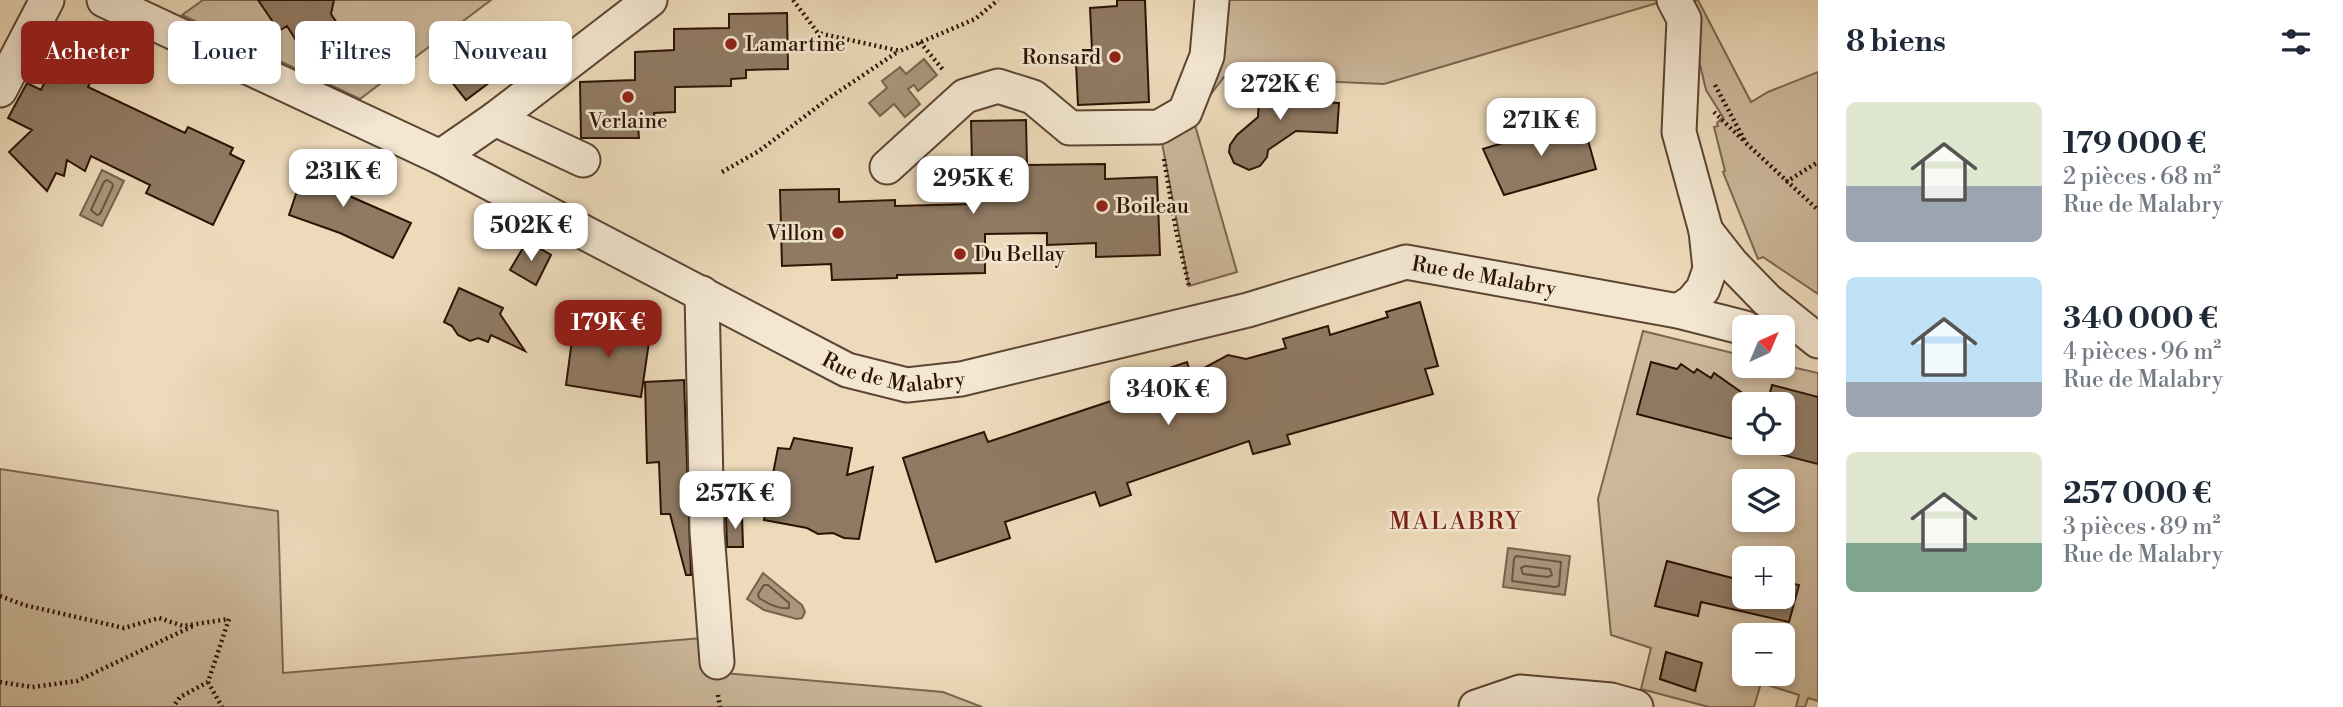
<!DOCTYPE html>
<html lang="fr">
<meta charset="utf-8">
<style>
:root{--surface:#fff;--page:#f6f6f7;--text:#1f2937;--muted:#747a83;--accent:#8f2418}
body{margin:0;font-family:"Libre Bodoni",serif;background:var(--page);color:var(--text);height:100vh;display:flex;flex-direction:column;font-size:26px;white-space:nowrap}
*{box-sizing:border-box;margin:0}
p{font-size:23px;color:var(--muted)}
.icon{flex:none;width:38px;height:38px;fill:none;stroke:currentColor;stroke-width:2;stroke-linecap:round;stroke-linejoin:round}
.map{position:relative;flex:1;overflow:hidden}
.panel{display:flex;flex-direction:column;background:var(--surface);width:525px}
.panel>*{flex:none}
.hud{position:absolute;left:21px;top:21px;width:665px;height:63px;display:flex;gap:14px}
.needle{width:46px;rotate:44deg}
.controls{position:absolute;left:1732px;top:315px;display:grid;gap:14px}
.controls a{display:grid;place-items:center;width:63px;height:63px;border-radius:10px;background:var(--surface);box-shadow:0 4px 10px #0003;font-size:35px}
.price{position:absolute;translate:-50% -60px;padding:0 16px;border-radius:14px;background:#fff;color:#222;font-size:23px;line-height:46px;filter:drop-shadow(0 2px 4px #0008)}
.price::after{content:'';position:absolute;left:50%;top:42px;width:21px;height:16px;margin-left:-10px;background:inherit;clip-path:polygon(0 0,100% 0,50% 100%)}
.price.on{background:var(--accent);color:#fff}
ul{padding:0;list-style:none}
li{display:flex;align-items:center;gap:21px;height:175px;padding:0 28px}
li span{display:grid;place-items:center;flex:none;width:196px;height:140px;border-radius:10px;color:#555}
li>.icon{margin-inline-start:auto}
span .icon{width:84px;height:84px;fill:#fffc;stroke-width:1}
li b{font-size:30px}
h2{display:flex;justify-content:space-between;align-items:center;height:84px;padding:0 28px;font-size:30px}
.chip{padding:0 24px;border-radius:10px;background:var(--surface);box-shadow:0 4px 10px #0003;font-size:24px;line-height:63px}
.chip.on{background:var(--accent);color:#fff}
main{display:flex;flex:1;min-height:0}
.map>svg:first-child{display:block}
.green{fill:#ccb89b;stroke:#7c6650;stroke-width:2;fill-rule:evenodd}
.water{fill:#ab967c;stroke:#78624c;stroke-width:2}
.lines{fill:none;stroke-linecap:round;stroke-linejoin:round}
.shore{stroke:#6c5440;stroke-width:2}
.building{fill:#907a63;stroke:#2c1304;stroke-width:2}
.minor-casing{stroke:#5c4532;stroke-width:37}
.path{stroke:#2c1304;stroke-width:4.5;stroke-dasharray:2 3.5;stroke-linecap:butt}
.minor{stroke:#f3e7d2;stroke-width:33}
.poi-dot{fill:#8f2418;stroke:#f3e7d2;stroke-width:2.5}
.labels{text-anchor:middle;stroke-width:5;stroke-linejoin:round;paint-order:stroke}
.poi-label{font-size:21px;fill:#2c1304;stroke:#f3e7d2;text-anchor:start}
.street-label{font-size:21px;fill:#2c1304;stroke:#f3e7d2}
.quarter-label{font-size:24px;letter-spacing:2px;fill:#7a1f14;stroke:#f3e7d2}
</style>
<main>
<div class="map">
<svg width="1818" height="707" viewBox="0 0 1818 707">
<rect width="100%" height="100%" fill="#eddaba"/>
<filter id="stains"><feTurbulence type="fractalNoise" baseFrequency=".00286" numOctaves="4"/><feColorMatrix values="0 0 0 0 .2 0 0 0 0 .09 0 0 0 0 .02 0 0 0 .5 -.17"/></filter>
<radialGradient id="worn" r=".72"><stop offset=".6" stop-color="#630" stop-opacity="0"/><stop offset="1" stop-color="#630" stop-opacity=".3"/></radialGradient>
<path class="green" d="M203 0H491L360 99 182 15Z
M1212 0H1663L1664 1 1384 84 1224 77 1193 118 1237 272 1189 286 1159 127 1185 112Z
M1696 0H1698L1751 102 1768 92 1818 72V294L1763 257 1758 259 1723 172 1725 171 1714 127 1718 126 1717 123 1723 117 1706 90 1689 18 1690 9Z
M1643 331 1745 356V366L1783 365 1818 373V701L1808 698 1805 707H1796L1799 695 1761 683 1754 707H1709L1641 689 1651 648 1611 635 1598 499ZM1745 404H1783V443H1745ZM1745 481H1783V520H1745ZM1745 558H1783V597H1745ZM1745 635H1783V674H1745ZM1666 653 1695 690 1660 679Z
M0 469 278 511 283 673 702 638 724 673 943 692 982 707H0Z"/>
<path class="water" d="M924 59 937 75 918 91 914 85 908 89 920 104 905 117 894 104 880 116 869 103 887 88 882 81 900 67 906 74Z
M102 170 124 181 102 226 80 215Z
M1508 548 1570 556 1565 595 1503 587Z
M763 573 802 605 805 612 802 618 797 619 764 610 747 599Z"/>
<g class="lines">
<path class="shore" d="M107 180 112 183 113 186 100 214 97 215 91 210 104 182Z
M1516 556 1561 562 1559 586 1555 587 1512 581 1514 559Z
M1525 566 1550 569 1552 575 1548 577 1523 574 1521 568Z
M764 585H768L789 603V608C780 610 767 603 759 598L758 594Z"/>
</g>
<path class="building" d="M258 0H334L331 14 341 29 321 44 316 38 301 48 287 26 279 31Z
M1117 0H1145L1149 102 1078 105 1076 63H1084L1083 50H1092L1090 8 1117 6Z
M787 13 788 69 746 70V78L731 79V86L675 87V112L654 113 655 126H638L639 138H581L580 82 635 80V52L674 50V29L729 28V14Z
M477 39 502 73 466 100 440 67Z
M57 56 94 75 88 87 185 133 188 127 233 148 230 154 244 161 213 225 146 193 150 185 91 156 85 171 67 160 64 176 56 173 47 191 9 152 32 130 8 118 27 83 41 90Z
M1260 79 1300 81 1299 101 1339 103 1337 133 1296 131 1268 150 1267 157 1260 166 1249 170 1234 163 1229 152 1230 145 1237 135 1258 117Z
M1582 119 1596 169 1504 195 1483 149Z
M1026 120 1027 165 1105 164V179L1157 177 1160 255 1096 257V243L1047 245V233L985 234V273L897 275V278L832 280 831 264 782 266 780 190 839 189V202L895 200V206L973 204 971 121Z
M313 156 328 158 336 166 338 191 411 223 393 258 340 233 289 215 298 188 295 181 297 170 306 158Z
M527 241 551 255 536 285 510 270Z
M459 288 503 308 500 314 525 351 491 335 488 342 478 338 470 341 458 335 452 326 444 322Z
M1420 302 1438 366 1425 369 1433 394 1287 435 1290 444 1253 454 1249 441 1127 483 1131 495 1100 506 1095 492 1005 522 1010 538 936 562 903 458 984 432 988 442 1123 397 1119 385 1187 362 1191 375 1228 355 1246 359 1286 348 1283 339 1328 326 1330 335 1388 317 1386 312Z
M574 325 650 335 641 397 566 385Z
M1651 362 1677 369 1681 364 1694 373 1697 369 1711 378 1714 373 1758 404H1745V442L1637 414Z
M684 380 691 575H686L670 514H661L659 462 647 463 645 382Z
M1772 385 1818 397V464L1755 448 1756 445 1746 443H1783V404H1767Z
M794 438 852 448 847 475 873 467 859 539 844 538 833 533 818 534 807 528 764 520 778 448 790 449Z
M742 515 743 547H727L726 516Z
M1667 561 1736 579 1738 571 1745 572V597H1783V582L1799 585 1789 622 1701 602 1698 616 1655 606Z
M1666 652 1702 663 1695 691 1660 679Z"/>
<g class="lines">
<defs>
<g id="minor">
<path id="s1" d="M104 0 440 157 847 370 907 385 961 379 1248 310 1406 262 1678 311 1745 328"/>
<path d="M1674 0 1684 19 1679 132 1706 231 1710 269 1703 289 1692 302 1678 311"/>
<path d="M0 90 47 0"/>
<path d="M495 119 583 160"/>
<path d="M440 157 495 119 650 0"/>
<path d="M887 167 965 96 998 86 1033 97 1070 128 1159 127 1185 112 1207 56 1212 0"/>
<path d="M1706 231 1732 264 1767 300 1818 341"/>
<path d="M702 293 707 532 717 662"/>
<path d="M1476 707 1520 692 1611 700 1636 707"/>
</g>
</defs>
<use href="#minor" class="minor-casing"/>
<path class="path" d="M793 0 818 33 900 51 975 19 998 0
M920 42 944 71
M818 49V33
M1715 85 1746 143 1818 210
M1714 112 1743 140
M1164 159 1176 230 1189 286
M722 172 759 151 829 98 899 51
M1786 182 1818 162
M0 596 24 605 124 628 159 618 183 626 229 619 208 682 180 697 173 707
M0 682 32 687 77 681 193 626
M208 682 222 707
M718 695 720 707"/>
<use href="#minor" class="minor"/>
</g>
<g class="poi-dot">
<circle cx="731" cy="44" r="7"/>
<circle cx="1115" cy="57" r="7"/>
<circle cx="628" cy="97" r="7"/>
<circle cx="1102" cy="206" r="7"/>
<circle cx="838" cy="233" r="7"/>
<circle cx="960" cy="254" r="7"/>
</g>
<g class="labels">
<g class="poi-label">
<text x="745" y="51">Lamartine</text>
<text x="1101" y="64" text-anchor="end">Ronsard</text>
<text x="628" y="128" text-anchor="middle">Verlaine</text>
<text x="1116" y="213">Boileau</text>
<text x="824" y="240" text-anchor="end">Villon</text>
<text x="974" y="261">Du Bellay</text>
</g>
<g class="street-label">
<text dy="7" stroke="none"><textPath href="#s1" startOffset="1486">Rue de Malabry</textPath></text>
<text dy="7" stroke="none"><textPath href="#s1" startOffset="877">Rue de Malabry</textPath></text>
</g>
<g class="quarter-label">
<text x="1456" y="529">MALABRY</text>
</g>
</g>
<rect width="100%" height="100%" filter="url(#stains)"/>
<rect width="100%" height="100%" fill="url(#worn)"/>
</svg>
<div class="controls">
<a><svg class="needle" viewBox="-14 -14 28 28"><path d="M0-13l5 13h-10z" fill="#e53935"/><path d="M0 13l5-13h-10z" fill="#747a83"/></svg></a>
<a><svg class="icon" aria-label="locate" viewBox="0 0 24 24"><circle cx="12" cy="12" r="6"/><path d="M12 2v4M12 18v4M2 12h4M18 12h4"/></svg></a>
<a><svg class="icon" aria-label="layers" viewBox="0 0 24 24"><path d="M12 4l9 5-9 5-9-5zM3 14l9 5 9-5"/></svg></a>
<a>+</a>
<a>−</a>
</div>
<b class="price" style="left:1280px;top:122px">272K €</b>
<b class="price" style="left:1541px;top:158px">271K €</b>
<b class="price" style="left:343px;top:209px">231K €</b>
<b class="price" style="left:973px;top:216px">295K €</b>
<b class="price" style="left:531px;top:263px">502K €</b>
<b class="price on" style="left:608px;top:360px">179K €</b>
<b class="price" style="left:1168px;top:427px">340K €</b>
<b class="price" style="left:735px;top:531px">257K €</b>
<div class="hud">
<a class="chip on">Acheter</a>
<a class="chip">Louer</a>
<a class="chip">Filtres</a>
<a class="chip">Nouveau</a>
</div>
</div>
<section class="panel">
<h2>8 biens<svg class="icon" aria-label="filters" viewBox="0 0 24 24"><path d="M4 7h16M4 17h16"/><circle cx="9" cy="7" r="2"/><circle cx="15" cy="17" r="2"/></svg></h2>
<ul>
<li><span style="background:linear-gradient(#dfe7d0 60%,#9aa5b1 0)"><svg class="icon" aria-label="home" viewBox="0 0 24 24"><path d="M3 11l9-7 9 7M6 9v11h12V9"/></svg></span><div><b>179 000 €</b><p>2 pièces · 68 m²</p><p>Rue de Malabry</p></div></li>
<li><span style="background:linear-gradient(#bfe0f5 75%,#9aa5b1 0)"><svg class="icon" aria-label="home" viewBox="0 0 24 24"><path d="M3 11l9-7 9 7M6 9v11h12V9"/></svg></span><div><b>340 000 €</b><p>4 pièces · 96 m²</p><p>Rue de Malabry</p></div></li>
<li><span style="background:linear-gradient(#dfe7d0 65%,#7fa58c 0)"><svg class="icon" aria-label="home" viewBox="0 0 24 24"><path d="M3 11l9-7 9 7M6 9v11h12V9"/></svg></span><div><b>257 000 €</b><p>3 pièces · 89 m²</p><p>Rue de Malabry</p></div></li>
</ul>
</section>
</main>
